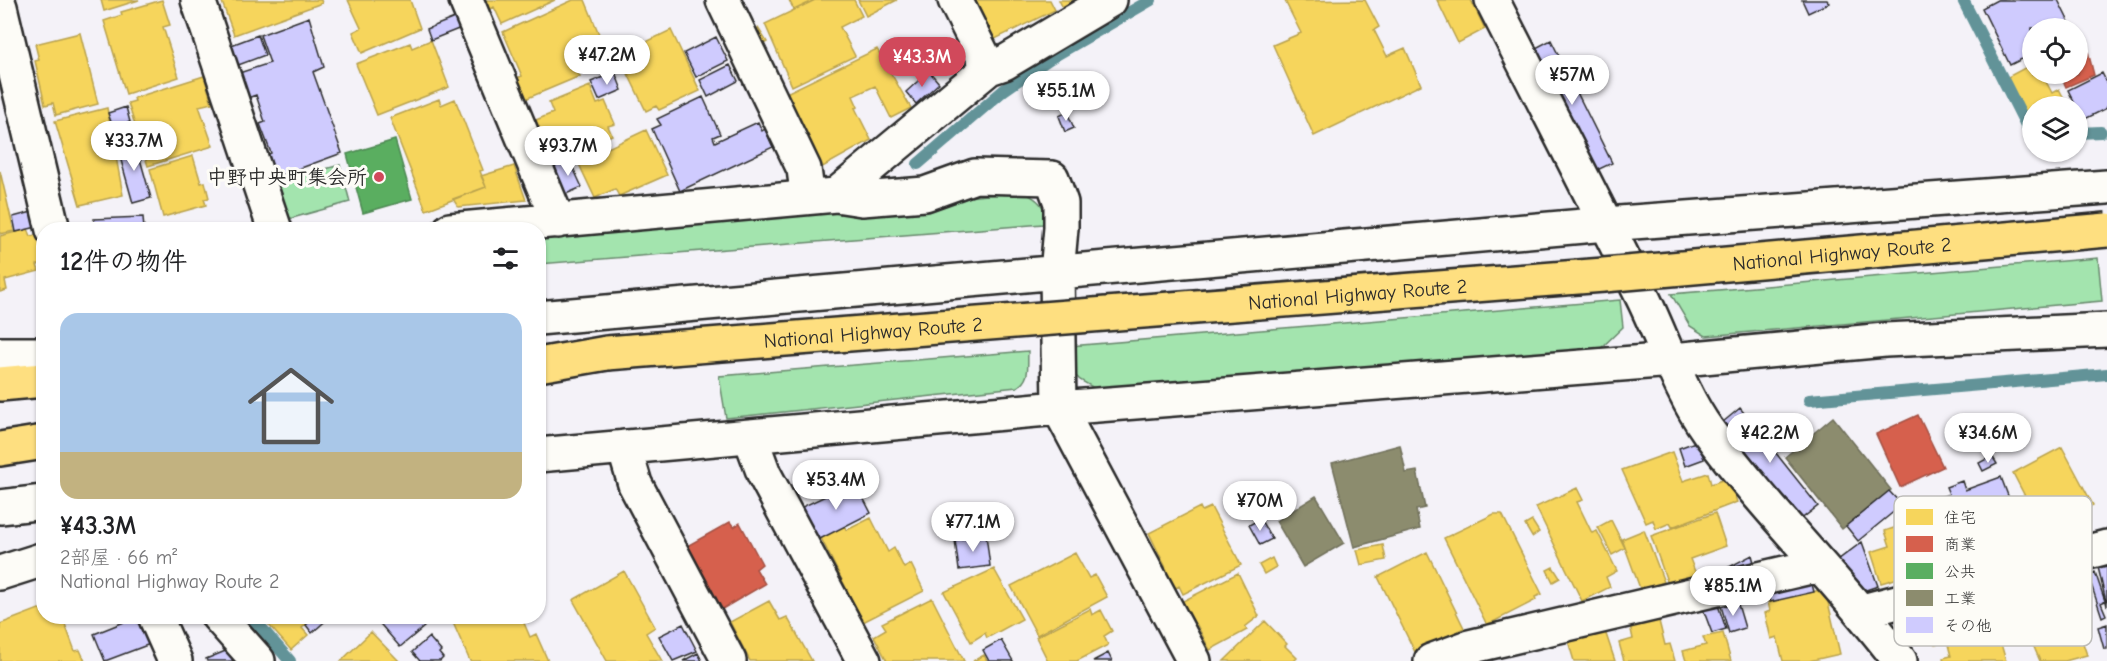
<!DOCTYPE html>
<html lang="ja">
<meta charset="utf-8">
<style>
:root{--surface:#fff;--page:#f6f6f6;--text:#202124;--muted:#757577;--accent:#d1495b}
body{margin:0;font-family:"Comic Neue","Klee One",sans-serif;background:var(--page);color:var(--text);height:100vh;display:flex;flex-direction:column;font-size:22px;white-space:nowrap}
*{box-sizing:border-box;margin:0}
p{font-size:20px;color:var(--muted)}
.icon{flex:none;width:33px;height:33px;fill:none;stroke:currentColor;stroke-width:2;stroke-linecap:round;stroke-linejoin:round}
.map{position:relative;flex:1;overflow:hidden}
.side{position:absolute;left:36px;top:222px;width:510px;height:402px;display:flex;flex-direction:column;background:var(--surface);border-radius:24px;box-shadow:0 2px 4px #0004}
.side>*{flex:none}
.controls{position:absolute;left:2022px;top:18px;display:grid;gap:12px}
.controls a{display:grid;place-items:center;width:66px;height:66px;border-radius:50%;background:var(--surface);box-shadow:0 2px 4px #0004;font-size:30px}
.price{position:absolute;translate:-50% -51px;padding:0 14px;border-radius:21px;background:#fff;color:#222;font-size:20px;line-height:39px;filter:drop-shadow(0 2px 3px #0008)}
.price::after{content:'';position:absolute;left:50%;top:36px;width:18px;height:14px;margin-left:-9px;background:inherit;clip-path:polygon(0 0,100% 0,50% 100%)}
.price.current{background:var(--accent);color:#fff}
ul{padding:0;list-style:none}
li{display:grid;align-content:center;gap:12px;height:318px;padding:0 24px}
li span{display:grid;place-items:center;height:186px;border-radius:18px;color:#555}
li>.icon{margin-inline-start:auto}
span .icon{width:108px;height:108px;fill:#fffc;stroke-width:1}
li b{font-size:26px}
h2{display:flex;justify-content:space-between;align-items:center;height:72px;padding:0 24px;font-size:26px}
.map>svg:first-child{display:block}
.green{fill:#a3e4ae;stroke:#67886c;stroke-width:1.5}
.homes{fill:#f6d55c;stroke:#b9a24d;stroke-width:1.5}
.shops{fill:#d6604d;stroke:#a35043;stroke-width:1.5}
.public{fill:#5aae61;stroke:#4c8751;stroke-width:1.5}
.industry{fill:#8c8c6e;stroke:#6f6f5a;stroke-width:1.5}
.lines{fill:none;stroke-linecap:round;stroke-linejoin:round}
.stream{stroke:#629398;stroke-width:12}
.building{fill:#cfcbfe;stroke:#2b2b2b;stroke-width:1.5}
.minor-casing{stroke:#2b2b2b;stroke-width:38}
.highway-casing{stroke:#2b2b2b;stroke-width:38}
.minor{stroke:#fdfcf7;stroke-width:33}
.highway{stroke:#fedf80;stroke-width:33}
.highway-bridge-casing{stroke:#2b2b2b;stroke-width:38;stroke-linecap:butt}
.highway-bridge{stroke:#fedf80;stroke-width:33}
.poi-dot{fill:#d1495b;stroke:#fdfcf7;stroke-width:2}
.labels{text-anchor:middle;stroke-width:6;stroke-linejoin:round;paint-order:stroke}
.poi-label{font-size:20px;font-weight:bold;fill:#2b2b2b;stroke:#fdfcf7;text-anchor:end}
.street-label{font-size:20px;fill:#2b2b2b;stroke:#fdfcf7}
.key{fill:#fdfcf7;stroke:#bebdba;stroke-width:1.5}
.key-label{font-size:16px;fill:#2b2b2b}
</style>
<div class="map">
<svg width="2107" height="661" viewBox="0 0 2107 661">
<rect width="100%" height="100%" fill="#f4f2f8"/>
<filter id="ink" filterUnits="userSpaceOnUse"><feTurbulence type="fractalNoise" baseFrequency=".0167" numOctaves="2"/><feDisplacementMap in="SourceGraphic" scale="12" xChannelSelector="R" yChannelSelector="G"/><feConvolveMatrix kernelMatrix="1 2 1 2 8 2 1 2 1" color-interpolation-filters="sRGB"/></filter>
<g filter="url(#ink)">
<path class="green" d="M340 165 350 202 285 220 275 183Z
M1021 192C1036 197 1042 203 1048 218L1043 224 539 264V236Z
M2098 258 2102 301 1706 336 1690 326 1671 294Z
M1620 300 1623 327 1598 351 1094 388 1080 380 1070 370V346Z
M1028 351C1027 366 1031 379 1017 387L726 418 719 376Z"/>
<path class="homes" d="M101 0H139L104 11Z
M162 0 170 25 163 27 179 77 126 94 104 21 122 15 121 12Z
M228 0H321L322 3 234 35 222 2Z
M348 0H410L420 28 362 53 353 32 361 28Z
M481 0H555L502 24 494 7 486 11Z
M573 0H585L599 34 568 48 573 59 578 57 584 70 578 72 580 76 523 100 514 79 522 76 503 32Z
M789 0H815L794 10Z
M815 0H854L862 16 840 27 855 56 792 86 765 24Z
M858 0H897L866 16Z
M975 0H1050L1055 10 993 40Z
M1059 0H1080L1063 8Z
M1365 0 1379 27 1374 30 1387 56 1405 48 1421 85 1314 136 1273 45 1301 33 1285 1Z
M1437 0H1471L1485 29 1458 43Z
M758 28 767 42 757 48 749 32Z
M671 30 700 91 659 110 656 106 646 111 619 55Z
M80 33 98 104 56 115 53 103 45 105 35 61 39 60 35 44Z
M431 40 449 87 377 115 356 64 410 43 412 48Z
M877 49 911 108 891 118 875 86 853 96 858 107 855 108 871 140 819 169 782 95Z
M2032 64V74H2042L2052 93 2059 89 2068 106H2032V127L2006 78Z
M204 76 212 103 199 106 213 146 148 166 128 103 135 101 134 98Z
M590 86 597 104 605 101 615 124 608 126 612 135 553 160 536 120 553 113 549 103Z
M439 99 441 105 455 99 483 170 480 171 486 187 426 210 390 118Z
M107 108 123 195 80 205 55 121Z
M646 130 667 175 619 196 615 189 595 198 578 162Z
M193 156 201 183 205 182 209 198 204 199 206 205 163 217 150 169Z
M514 166 526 200 458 207 453 199 486 187 481 176Z
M0 171 14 231 0 234Z
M28 229 31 236 40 234 44 264 37 265 39 271 5 280 7 290 0 292V236Z
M2062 447 2093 505 2043 531 2013 473Z
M1672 452 1683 481 1708 473 1711 484 1728 478 1737 502 1672 527 1670 523 1656 529 1653 520 1646 523 1622 470Z
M1577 488 1583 500 1577 502 1592 533 1597 531 1617 571 1606 577 1610 587 1582 601 1536 507Z
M1200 507 1202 511 1211 507 1241 565 1183 594 1179 586 1171 591 1162 573 1167 570 1149 533Z
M1715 513 1726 546 1690 559 1696 574 1668 584 1651 536Z
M1494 514H1502L1542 594 1535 597 1536 600 1487 625 1444 538Z
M871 518 888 552 894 548 904 568 911 564 924 591 863 622 821 538 844 526 847 530Z
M1923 518 1939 573 1903 582 1902 577 1881 583 1871 552 1890 546 1885 531Z
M1611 520 1625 548 1612 555 1598 527Z
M1532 521 1539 532 1532 537 1525 525Z
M1644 530 1664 582 1641 591 1622 539Z
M1383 545 1386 560 1361 565 1357 550Z
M1427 552 1464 628 1415 652 1378 577Z
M1075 553 1089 578 1095 575 1107 597 1037 635 1011 586Z
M1272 558 1276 567 1264 574 1259 565Z
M1553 567 1560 578 1553 582 1547 570Z
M994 569 1022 619 987 638 985 633 971 642 944 592Z
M624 571 655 627 646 633 662 661H607L573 600Z
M1238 573 1259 616 1245 627 1247 630 1210 650 1197 625 1192 628 1179 603Z
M2049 580 2050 584 2056 582 2062 598 2067 596 2087 655 2065 661H2040L2013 598 2017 597 2015 591Z
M1825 589 1840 654 1809 661H1783L1777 637 1771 639 1765 613 1770 611 1768 602Z
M932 598 964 661H887L874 636 886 629 882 623Z
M769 601 780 620 787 617 812 661H750L730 622Z
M1989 603 2006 661H1944L1943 658 1951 656 1947 641 1935 644 1929 622Z
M44 607V616H62L75 651 80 650 85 661H0V624Z
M1090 609 1092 615 1101 610 1112 631 1104 636 1108 645 1077 661H1048L1036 637Z
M261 616H315L302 628 308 635 291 650Z
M450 616H521L530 637 536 634 548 661H470Z
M1658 617 1665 645 1670 644 1675 661H1624L1619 643 1633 639 1630 625Z
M1265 621 1287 644 1285 646 1297 658 1294 661H1224Z
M1605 631 1615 661H1574L1568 641Z
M371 632 399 661H341Z
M1723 633 1731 661H1686L1683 651 1706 645 1703 637Z
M984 655 987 661H973Z"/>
<path class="shops" d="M2085 40 2094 75 2066 87 2060 74H2078V43Z
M1918 415 1943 467 1900 487 1876 434Z
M730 522 734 527 740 523 762 564 756 569 765 584 719 611 687 546Z"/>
<path class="public" d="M395 140 412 199 363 213 347 154Z"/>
<path class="industry" d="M1833 417 1891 490 1842 529 1785 457Z
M1400 445 1406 473 1417 471 1425 508 1416 510 1420 529 1354 547 1332 463Z
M1316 496 1344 543 1303 567 1276 521Z"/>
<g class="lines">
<path class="stream" d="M1963 0 2032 137
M2078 133 2101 132
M918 164 1004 90 1049 59 1151 0
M1809 400 2107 374
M251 616 290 661"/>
</g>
<path class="building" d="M1802 0H1827L1829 3 1808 13Z
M1997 0H2058L2072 28H2032V54L2010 65 1982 8Z
M309 17 324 67 313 72 342 153 271 179 263 156 271 153 260 124 265 122 256 95 242 100 233 75 270 63 260 35Z
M457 17 461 28 431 40 427 29Z
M258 35 265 55 233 67 226 47Z
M716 37 728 61 696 77 684 53Z
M1551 40 1612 163 1593 172 1532 50Z
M730 65 738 81 708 97 700 80Z
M929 71 939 83 916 104 906 92Z
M615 72 622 90 599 100 591 82Z
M2102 73 2107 83V108L2083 120 2068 90Z
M703 97 720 134 713 137 715 142 758 122 762 131 765 129 773 147 680 191 652 129 661 125 657 119Z
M126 107 130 122 121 125 123 132 115 134 108 113Z
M1067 112 1074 128 1065 132 1059 116Z
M135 141 151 198 133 203 117 146Z
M569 159 582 187 566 194 553 167Z
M36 211 41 226 16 232 13 217Z
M143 217 144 230H94V219Z
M1740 408 1818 506 1800 520 1723 422Z
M1698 441 1704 459 1685 466 1679 448Z
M1992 456 1997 464 1983 471 1979 463Z
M2001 477 2025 541 1947 570 1922 504 1949 494 1946 487 1962 481 1965 490Z
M855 482 871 513 818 540 802 507Z
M1889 491 1902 505 1858 541 1846 526Z
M1260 519 1272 539 1260 545 1249 525Z
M986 535 990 566 959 570 955 540Z
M1862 542 1878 586 1863 591 1838 560Z
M1752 555 1756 570 1732 576 1729 567Z
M2107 564V606L2098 567Z
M2095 572 2105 601 2101 603 2106 615 2102 617 2088 575Z
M1811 580 1814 592 1770 602 1767 590Z
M1737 601 1745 628 1729 633 1721 606Z
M1718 605 1726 629 1712 633 1703 609Z
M139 616 150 644 105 661 94 634Z
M315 616H331L312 633 306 625Z
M379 616H415L424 627 400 647 376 619Z
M683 624 697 651 673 661 659 636Z
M2107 624V649H2104L2098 627Z
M429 637 441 651 439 653 443 658 440 661H420L412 652Z
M1001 640 1013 661H989L983 650Z
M228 650 233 661H207L206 659Z
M698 653 702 661H683Z
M1108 653 1112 661H1093Z"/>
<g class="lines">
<defs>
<path id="minor" d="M198 0 275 230
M466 0 558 221
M723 0 804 169 806 184 800 198
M1492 0C1542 99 1593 197 1642 296 1664 340 1679 391 1708 431 1767 512 1840 581 1900 661
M0 7 53 230
M989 68 1004 63 1110 0
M836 195 989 68 955 0
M450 230 836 195 862 199 925 194 975 176 1052 178 1061 203V228L1057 273 1059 408 1194 661
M538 318 1606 224 2107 187
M0 354H44
M750 436 764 474 864 661
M624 447 635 484 729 661
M538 455 1059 408 1672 360 1885 340 2107 330
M0 507 44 502
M0 573 44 559
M1863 611 2107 547
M155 616 175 661
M218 616 258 661
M1431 661 1469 647 1819 565"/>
<path id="highway" d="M538 365 607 353
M0 384 44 380
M0 449 44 442"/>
</defs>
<use href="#minor" class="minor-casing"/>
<use href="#highway" class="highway-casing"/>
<use href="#minor" class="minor"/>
<use href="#highway" class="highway"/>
<defs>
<g id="highway-bridge">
<path id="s1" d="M607 353 1604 275 2107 230"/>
</g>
</defs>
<use href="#highway-bridge" class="highway-bridge-casing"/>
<use href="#highway-bridge" class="highway-bridge"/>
</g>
</g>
<circle class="poi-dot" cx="379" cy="177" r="6"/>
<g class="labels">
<g class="poi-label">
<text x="367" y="184">中野中央町集会所</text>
</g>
<g class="street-label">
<text dy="7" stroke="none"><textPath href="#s1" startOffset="1239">National Highway Route 2</textPath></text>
<text dy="7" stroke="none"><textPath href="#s1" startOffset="753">National Highway Route 2</textPath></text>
<text dy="7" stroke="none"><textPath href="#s1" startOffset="267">National Highway Route 2</textPath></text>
</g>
</g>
<rect x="1894" y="496" width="198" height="150" rx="9" class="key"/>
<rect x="1906" y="509" width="27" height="16" fill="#f6d55c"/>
<rect x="1906" y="536" width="27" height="16" fill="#d6604d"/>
<rect x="1906" y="563" width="27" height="16" fill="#5aae61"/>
<rect x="1906" y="590" width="27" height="16" fill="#8c8c6e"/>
<rect x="1906" y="617" width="27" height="16" fill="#cfcbfe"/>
<g class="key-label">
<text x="1944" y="523">住宅</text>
<text x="1944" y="550">商業</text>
<text x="1944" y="577">公共</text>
<text x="1944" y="604">工業</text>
<text x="1944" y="631">その他</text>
</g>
</svg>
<div class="controls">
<a><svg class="icon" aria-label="locate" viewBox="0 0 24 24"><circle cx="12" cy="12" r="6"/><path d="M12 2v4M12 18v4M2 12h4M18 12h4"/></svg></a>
<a><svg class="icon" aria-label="layers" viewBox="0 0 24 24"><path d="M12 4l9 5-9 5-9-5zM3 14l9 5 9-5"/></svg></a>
</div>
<b class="price" style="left:607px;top:86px">¥47.2M</b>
<b class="price current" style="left:922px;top:88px">¥43.3M</b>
<b class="price" style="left:1572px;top:106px">¥57M</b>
<b class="price" style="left:1066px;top:122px">¥55.1M</b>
<b class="price" style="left:134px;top:172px">¥33.7M</b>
<b class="price" style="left:568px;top:177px">¥93.7M</b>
<b class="price" style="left:1770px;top:464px">¥42.2M</b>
<b class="price" style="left:1988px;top:464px">¥34.6M</b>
<b class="price" style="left:836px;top:511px">¥53.4M</b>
<b class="price" style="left:1260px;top:532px">¥70M</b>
<b class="price" style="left:973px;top:553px">¥77.1M</b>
<b class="price" style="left:1733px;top:617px">¥85.1M</b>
<section class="side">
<h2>12件の物件<svg class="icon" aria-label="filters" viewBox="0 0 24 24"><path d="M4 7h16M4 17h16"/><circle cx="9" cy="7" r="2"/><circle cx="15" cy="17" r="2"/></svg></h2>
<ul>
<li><span style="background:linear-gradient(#a9c7e8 75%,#c2b280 0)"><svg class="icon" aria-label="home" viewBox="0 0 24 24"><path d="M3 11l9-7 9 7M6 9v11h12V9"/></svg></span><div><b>¥43.3M</b><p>2部屋 · 66 m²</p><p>National Highway Route 2</p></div></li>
</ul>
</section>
</div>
